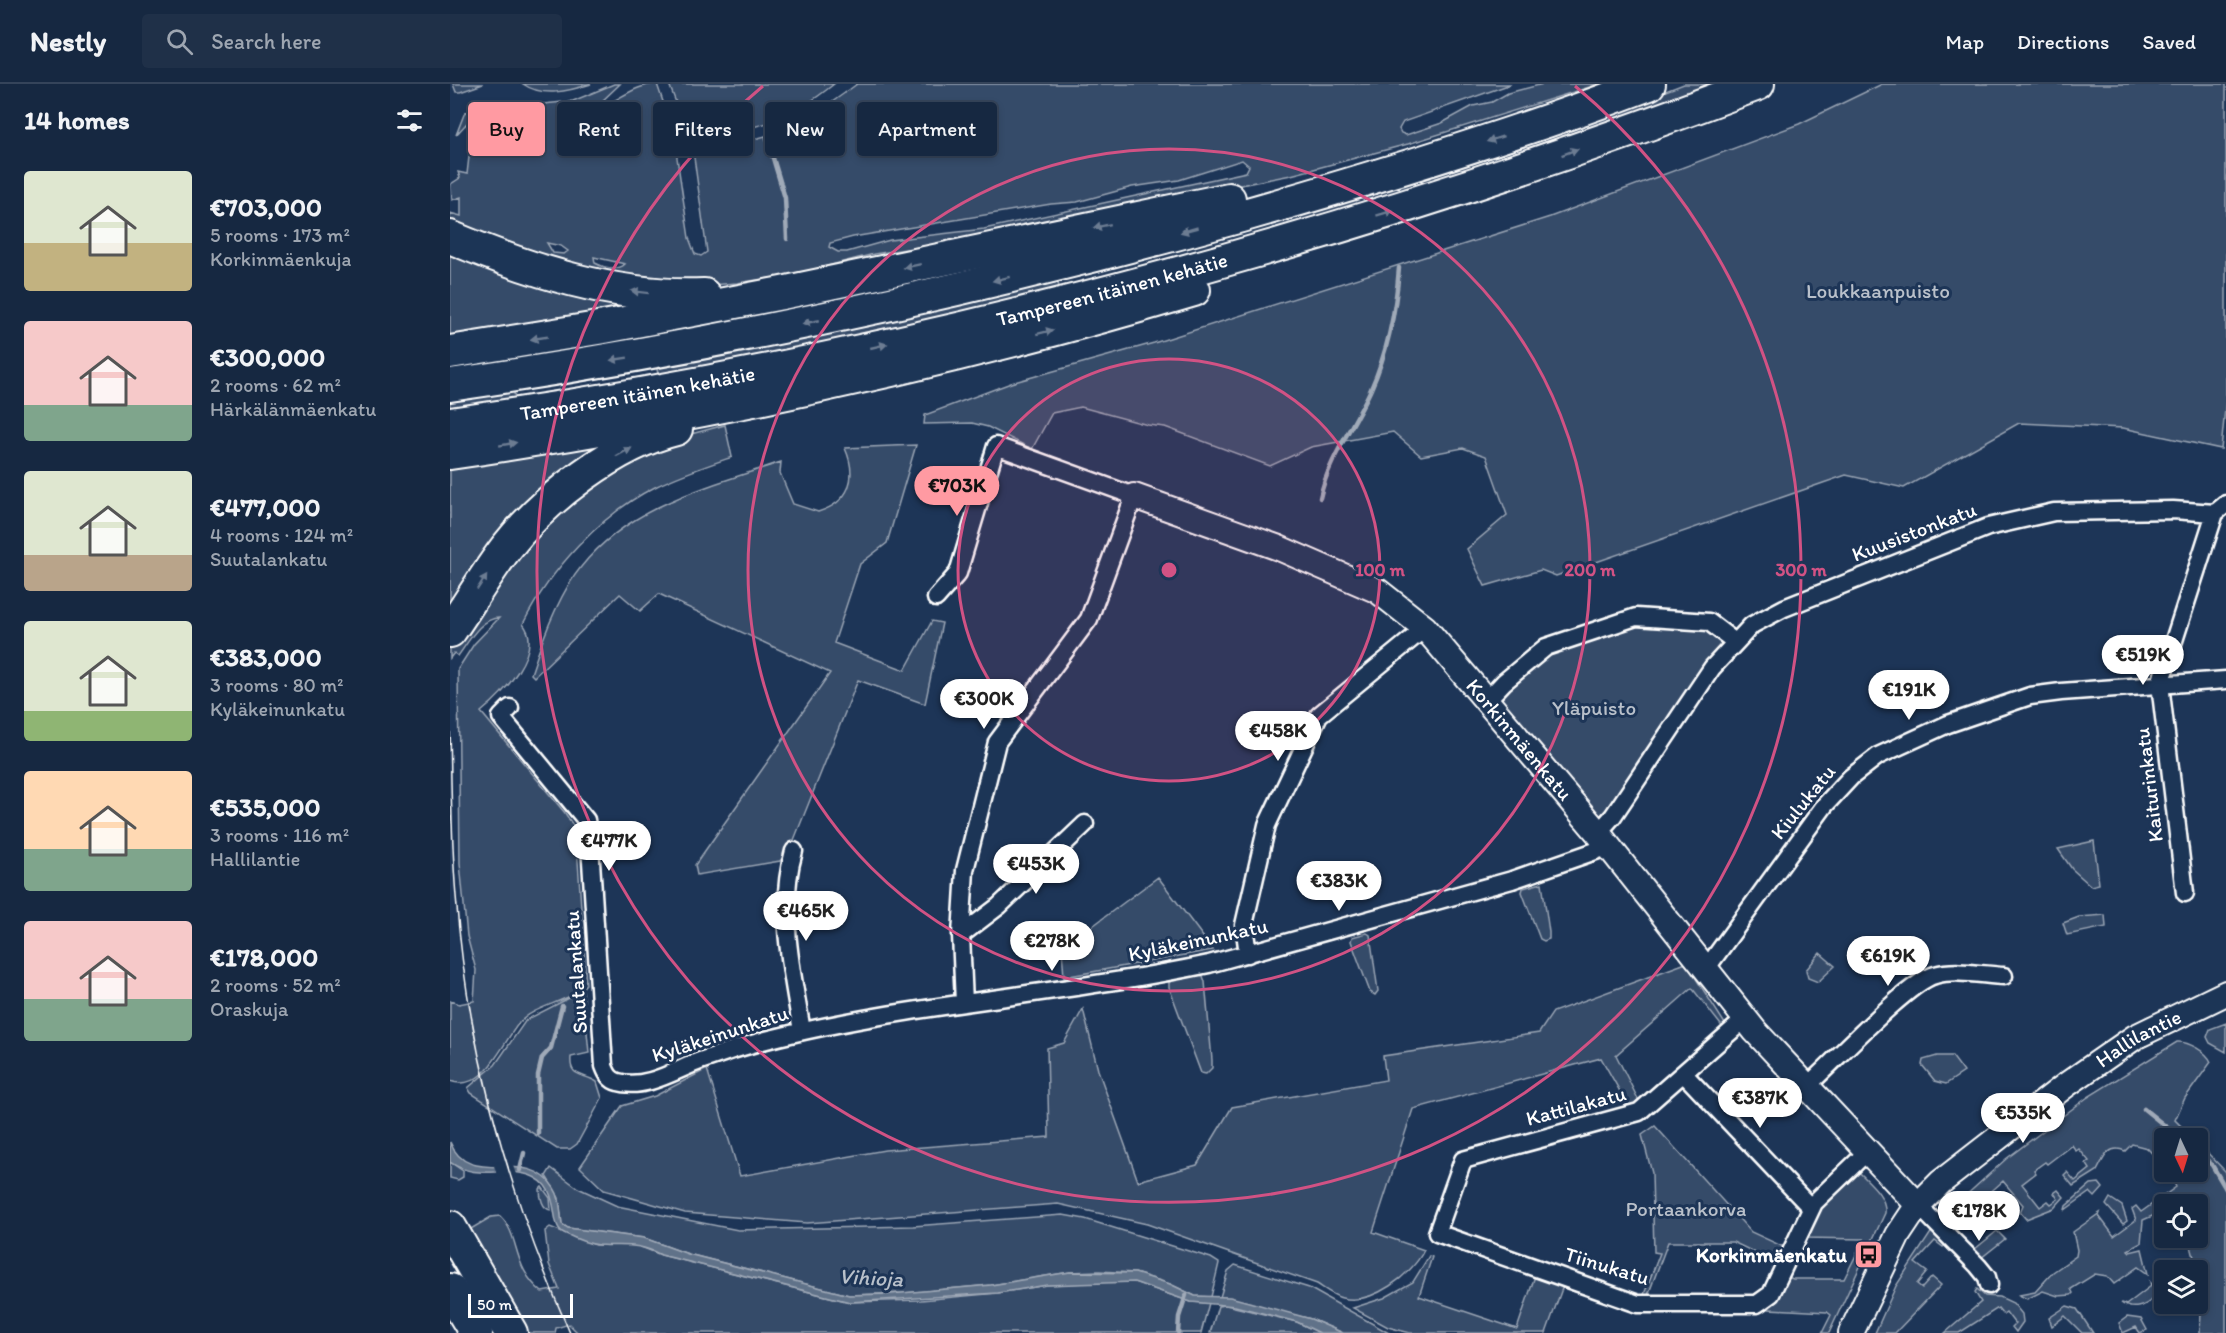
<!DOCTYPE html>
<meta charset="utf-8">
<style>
:root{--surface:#162841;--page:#1f3048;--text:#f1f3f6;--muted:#9ea6b1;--line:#35445a;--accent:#ff9aa2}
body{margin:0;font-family:Itim,sans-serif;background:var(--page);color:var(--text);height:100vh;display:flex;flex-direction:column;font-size:22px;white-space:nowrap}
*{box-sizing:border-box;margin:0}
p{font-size:20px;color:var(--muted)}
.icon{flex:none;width:33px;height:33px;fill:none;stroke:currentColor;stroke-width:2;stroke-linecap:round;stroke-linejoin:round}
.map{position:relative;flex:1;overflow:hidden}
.side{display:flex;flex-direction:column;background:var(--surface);width:450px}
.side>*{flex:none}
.guide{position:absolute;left:18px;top:18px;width:570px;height:54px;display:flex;gap:12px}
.needle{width:39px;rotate:176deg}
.tools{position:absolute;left:1704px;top:1044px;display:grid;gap:12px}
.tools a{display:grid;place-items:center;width:54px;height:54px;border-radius:6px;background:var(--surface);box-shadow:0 3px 9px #0003,0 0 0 2px var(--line);font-size:30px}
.scale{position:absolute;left:18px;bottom:15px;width:105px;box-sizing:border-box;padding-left:6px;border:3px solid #fff;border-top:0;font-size:16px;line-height:21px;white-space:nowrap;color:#fff;-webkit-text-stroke:4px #1d3557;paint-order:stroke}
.price{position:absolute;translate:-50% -51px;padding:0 14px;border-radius:21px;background:#fff;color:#222;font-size:20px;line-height:39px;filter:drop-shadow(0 2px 3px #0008)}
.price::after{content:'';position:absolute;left:50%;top:36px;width:18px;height:14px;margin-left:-9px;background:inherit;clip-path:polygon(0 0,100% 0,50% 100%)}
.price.on{background:var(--accent);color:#111}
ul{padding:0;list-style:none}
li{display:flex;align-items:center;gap:18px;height:150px;padding:0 24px}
li span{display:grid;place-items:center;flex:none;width:168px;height:120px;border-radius:6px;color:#555}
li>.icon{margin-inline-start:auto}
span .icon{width:72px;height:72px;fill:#fffc;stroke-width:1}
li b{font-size:26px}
h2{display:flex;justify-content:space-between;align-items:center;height:72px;padding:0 24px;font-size:26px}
.tag{padding:0 21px;border-radius:6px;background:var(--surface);box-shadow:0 3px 9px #0003,0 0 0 2px var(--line);font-size:21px;line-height:54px}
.tag.on{background:var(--accent);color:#111}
header{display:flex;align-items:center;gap:36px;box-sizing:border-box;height:84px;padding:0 30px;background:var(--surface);border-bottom:2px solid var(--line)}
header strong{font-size:28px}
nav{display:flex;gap:33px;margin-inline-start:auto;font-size:21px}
.search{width:420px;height:54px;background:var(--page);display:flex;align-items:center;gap:15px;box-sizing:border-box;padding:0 21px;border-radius:6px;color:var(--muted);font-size:22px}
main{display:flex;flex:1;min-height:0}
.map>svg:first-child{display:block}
.green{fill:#364b69;stroke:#9aa5b4;stroke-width:1.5;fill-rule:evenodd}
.water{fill:#617289;stroke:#a0aab8;stroke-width:1.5}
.pier{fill:#1d3557}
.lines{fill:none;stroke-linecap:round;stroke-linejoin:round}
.stream{stroke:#a0aab8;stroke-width:4.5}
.street-casing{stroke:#fff;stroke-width:21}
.secondary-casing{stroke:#fff;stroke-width:28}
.highway-casing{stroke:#fff;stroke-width:36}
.street{stroke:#1d3557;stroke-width:16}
.secondary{stroke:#1d3557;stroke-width:24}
.highway{stroke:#1d3557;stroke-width:32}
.tram{stroke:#fff;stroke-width:1.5}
.oneway{fill:#6c7c92}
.ring{fill:none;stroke:#d15284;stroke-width:3}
.labels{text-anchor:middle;stroke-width:6;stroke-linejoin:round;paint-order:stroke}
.street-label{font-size:21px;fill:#fff;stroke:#1d3557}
.park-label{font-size:21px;fill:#b9c0ca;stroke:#1d3557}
.poi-label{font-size:21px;font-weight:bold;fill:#fff;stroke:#1d3557;text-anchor:end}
.water-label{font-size:22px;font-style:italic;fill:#b8c0ca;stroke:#1d3557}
.centre{fill:#d15284;stroke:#1d3557;stroke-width:3}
.ring-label{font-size:18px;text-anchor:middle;font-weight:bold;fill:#d15284;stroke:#1d3557;stroke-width:6;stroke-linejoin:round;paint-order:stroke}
</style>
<header>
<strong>Nestly</strong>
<div class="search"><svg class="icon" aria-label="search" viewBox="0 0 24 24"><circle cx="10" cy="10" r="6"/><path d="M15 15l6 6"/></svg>Search here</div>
<nav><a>Map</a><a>Directions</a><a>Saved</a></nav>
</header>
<main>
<section class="side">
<h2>14 homes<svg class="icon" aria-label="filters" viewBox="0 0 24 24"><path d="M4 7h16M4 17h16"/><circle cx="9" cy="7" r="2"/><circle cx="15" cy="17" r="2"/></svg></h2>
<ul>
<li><span style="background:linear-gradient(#dfe7d0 60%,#c2b280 0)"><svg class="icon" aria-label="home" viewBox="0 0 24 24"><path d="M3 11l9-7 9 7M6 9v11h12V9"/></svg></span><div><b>€703,000</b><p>5 rooms · 173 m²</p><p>Korkinmäenkuja</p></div></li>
<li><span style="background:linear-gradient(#f6c9c9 70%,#7fa58c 0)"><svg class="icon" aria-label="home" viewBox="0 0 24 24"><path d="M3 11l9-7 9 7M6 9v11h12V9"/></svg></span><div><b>€300,000</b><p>2 rooms · 62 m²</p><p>Härkälänmäenkatu</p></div></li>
<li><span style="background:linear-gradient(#dfe7d0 70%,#b9a48a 0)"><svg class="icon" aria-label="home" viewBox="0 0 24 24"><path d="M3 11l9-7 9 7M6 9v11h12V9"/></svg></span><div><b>€477,000</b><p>4 rooms · 124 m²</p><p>Suutalankatu</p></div></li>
<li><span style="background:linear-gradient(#dfe7d0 75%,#8fb573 0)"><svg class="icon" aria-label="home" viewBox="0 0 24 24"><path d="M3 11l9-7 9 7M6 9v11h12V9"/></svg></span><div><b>€383,000</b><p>3 rooms · 80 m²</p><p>Kyläkeinunkatu</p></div></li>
<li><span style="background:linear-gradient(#ffd9b3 65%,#7fa58c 0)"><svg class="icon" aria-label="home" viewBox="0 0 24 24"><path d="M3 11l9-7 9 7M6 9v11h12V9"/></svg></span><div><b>€535,000</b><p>3 rooms · 116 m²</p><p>Hallilantie</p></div></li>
<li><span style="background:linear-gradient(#f6c9c9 65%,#7fa58c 0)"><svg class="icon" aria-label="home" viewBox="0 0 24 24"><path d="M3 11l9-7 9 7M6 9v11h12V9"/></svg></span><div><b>€178,000</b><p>2 rooms · 52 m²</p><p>Oraskuja</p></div></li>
</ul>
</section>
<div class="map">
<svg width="1776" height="1249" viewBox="0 0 1776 1249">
<rect width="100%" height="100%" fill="#1d3557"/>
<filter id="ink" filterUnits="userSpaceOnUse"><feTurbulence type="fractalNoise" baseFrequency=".0167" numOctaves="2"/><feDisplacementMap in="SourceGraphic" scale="12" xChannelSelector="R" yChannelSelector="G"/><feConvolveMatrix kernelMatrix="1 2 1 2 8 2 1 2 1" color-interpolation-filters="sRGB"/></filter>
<g filter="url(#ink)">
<path class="green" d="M3 0H33L10 8H6Z
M73 0H141C119 7 93 14 73 0Z
M164 0H170L152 17 119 25 117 29C154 34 177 0 207 0L223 47 239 154 245 170 251 172 257 168 243 66C262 56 288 59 308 54 346 45 376 23 407 0H1061L953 38 949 45 951 49 956 51 992 39 1023 22 1042 18 1058 9 1093 0H1149L958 60 841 91 513 156 424 170 346 190 287 199 247 202 176 197 0 142V129L11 132V113L2 116 1 100 10 94 8 88 17 90 20 64 17 39 6 51 15 28 123 17ZM792 76 799 82 796 88 534 145 440 156 397 168H388L379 163 380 159 403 153 601 120 627 118 682 103 729 96ZM97 159 111 162 118 167 114 170 103 169ZM144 173 175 180C168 187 154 184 145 179Z
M219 0H384C331 43 305 44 239 53Z
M1234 0H1279L1067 69 1063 65Z
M1432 0H1776V315L1771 365 1673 344 1569 339 1454 404 1396 391 1106 492 1091 486 1035 502 1017 465 1057 431 1036 372 1013 364 971 372 943 348 861 363 820 382 715 343 698 341 631 323 602 329 582 365 538 343 522 339 474 340 475 331 561 299 704 259 1100 133 1349 40Z
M0 160 250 215 0 259Z
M606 193 611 209 209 295 206 280Z
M63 304 66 319 0 329V313Z
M275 341 282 373C256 382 229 391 205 403 150 431 100 486 73 540 95 566 51 612 31 628L115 729 126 746 136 900C120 919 86 920 69 939 52 959 34 1010 0 997V917L9 920 24 917 26 886 17 852 10 779 8 585 24 560 49 534C30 534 18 559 8 572L4 569 0 574V561L46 492 124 409 226 354Z
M121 360H170L0 533V379Z
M466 361 437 459 410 480 384 559 455 586 482 537 492 539 475 620 408 596 342 761 330 777 247 791 245 781 380 589 209 510 190 527 170 510 84 593 81 590C92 556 109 510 131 483 180 421 260 402 331 378L330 389 343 420 368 428C400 418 408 394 395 364Z
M1188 539 1264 547 1277 561 1235 612 1151 735 1050 616 1053 607 1101 566Z
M1644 757 1649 800 1641 802 1622 785 1608 765Z
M708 793 763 866 614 893 612 865Z
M1092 799 1099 848V855L1094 857 1090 855 1072 808 1073 804Z
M1655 831 1656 843 1617 851 1613 839 1629 833Z
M917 849 920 851 928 907 925 911 920 908 901 857 902 853Z
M1370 869 1385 882 1368 898 1358 894 1356 886Z
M1236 879 1277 943 1274 945 1242 904 1166 971 1191 1021 1180 1025 1151 974 963 1025 923 1148 974 1166C963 1190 921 1222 892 1214 884 1212 875 1205 867 1200L697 1140 608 1120 357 1139 235 1129 154 1106 130 1083 172 1022 205 1012 257 985 290 1092 435 1066 599 1053 597 964 614 959 633 925 648 986 688 1097 747 1081 782 1023 936 996 933 972 1089 949 1103 928Z
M747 890 753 892 755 898 762 976V984L756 990 751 989 719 903V898Z
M133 907 139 969 121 973C119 994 133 989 147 998L152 1014 127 1060 120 1065H107L21 1009 18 1004 45 981 76 936Z
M1776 939V968L1760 959 1757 953 1760 945Z
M1727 958C1738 957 1757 968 1761 978L1735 1014 1725 1036 1743 1054H1714V1082L1697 1064 1682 1060 1675 1067C1658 1059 1653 1076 1647 1087L1623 1102 1614 1091 1617 1088 1625 1097 1640 1085 1636 1079 1639 1077 1629 1065 1626 1067 1622 1061 1597 1080 1595 1078 1584 1086 1586 1089 1572 1100 1590 1123 1598 1117 1601 1120 1608 1115 1604 1109 1608 1106 1614 1113 1604 1124 1576 1135 1570 1128 1573 1121 1553 1097 1501 1143 1491 1134 1556 1075 1638 1013Z
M1487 972H1502L1514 988 1496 1000 1485 997 1472 981 1473 976Z
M1205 1042 1301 1148 1336 1164 1313 1209 1327 1179 1283 1158H1218L1197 1214 1193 1213 1210 1169 1204 1168 1202 1089 1192 1051Z
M1748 1059 1776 1088V1249H1750L1752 1206H1748V1186H1739L1746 1181 1739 1154H1748V1120H1714V1127L1693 1136 1691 1159 1678 1166 1680 1168 1692 1165 1698 1190 1688 1183 1664 1200 1657 1192 1645 1190 1621 1205 1623 1209 1621 1211 1608 1212 1593 1207 1577 1215 1569 1211 1585 1208 1603 1188 1626 1172 1627 1166 1623 1148 1650 1129 1649 1132 1664 1152 1686 1136 1682 1125 1686 1122 1691 1128 1726 1103 1719 1088H1748Z
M0 1078 13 1087V1093L8 1096 0 1094Z
M101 1084 128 1104 167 1122 288 1146 463 1142 613 1131 635 1135 761 1174 769 1179 761 1213 745 1212 720 1200 685 1189 649 1187 620 1188 541 1201 454 1209 399 1211 238 1170 194 1154 118 1144 112 1140 109 1114 96 1092Z
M1406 1085C1417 1097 1437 1111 1435 1129L1379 1249H1372L1381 1231 1377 1228 1319 1225 1335 1192 1343 1195H1394L1414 1155 1353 1154 1366 1127Z
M1649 1099 1653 1104 1645 1113 1640 1108 1615 1126 1616 1122 1641 1100Z
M92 1103 100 1114 101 1126C92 1125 90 1113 90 1105Z
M1660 1114 1672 1122 1677 1137 1673 1140 1656 1121Z
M50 1132C71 1152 61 1183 92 1208L109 1205 99 1180 95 1147 100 1143 146 1161H186L211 1171 400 1218 471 1216 548 1209 597 1201 670 1197 684 1198 741 1218 759 1219 751 1249H128L119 1240 106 1244 105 1249H77L19 1146 41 1133Z
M1482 1147 1497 1159 1493 1163 1485 1157 1465 1179 1477 1188 1467 1200 1472 1204 1482 1193 1491 1201 1445 1249H1425L1446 1202Z
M1547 1147 1555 1155 1531 1174 1517 1162 1520 1160 1525 1165Z
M979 1172 982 1173 969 1212 1067 1245 1086 1189 1114 1199 1096 1249H960L938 1243 903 1224 934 1214 963 1198Z
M785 1181 859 1204 939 1249H893L861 1235 770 1213 778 1187Z
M1700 1198 1704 1202V1213C1696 1223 1682 1227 1671 1219L1676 1221 1701 1202Z
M1527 1205 1535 1212 1550 1213 1563 1219 1572 1230 1573 1238 1566 1248 1562 1243 1565 1240 1556 1228 1553 1230 1548 1224 1509 1249H1495L1531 1218 1525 1208Z
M776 1221 847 1238 870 1249H760L768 1222Z
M1617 1222 1627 1225 1643 1249H1632L1615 1232 1602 1242 1599 1234Z
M1677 1233 1691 1235 1697 1246 1690 1249 1686 1243 1673 1249 1669 1239Z"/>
<path class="water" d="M0 1058C19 1106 77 1061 104 1104 111 1114 110 1128 112 1140L118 1144 194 1154 238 1170 399 1211 440 1210 541 1201 620 1188 685 1189 720 1200 745 1212 780 1213 799 1218 861 1235 893 1249H870L847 1238 785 1222 741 1218 684 1198 597 1201 548 1209 400 1218 211 1171C187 1158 175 1163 149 1161 139 1160 124 1154 114 1149 97 1141 114 1103 79 1091 52 1082 27 1097 0 1078Z"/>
<path class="pier" d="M43 1078 62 1079 67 1093 47 1092Z"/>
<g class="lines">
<path class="stream" d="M317 54 335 114 337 155
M870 414C878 375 905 341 921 305 938 267 946 225 949 184
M1694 1025 1730 1054
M88 1049V991L92 974 101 964 112 922
M1748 1068 1762 1081 1776 1105
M70 1086 74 1069
M728 1249 729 1233 736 1211"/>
<defs>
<path id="street" d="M486 514 508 489 546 362 684 412 639 535 547 658 515 786 511 851 514 919
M1036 617 1054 598 1096 563 1186 533 1259 538 1285 558
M60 624 51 633 136 736 140 761 154 982C157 990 160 996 168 998 195 1006 226 986 250 977 272 969 294 962 316 956 461 919 612 911 759 880L1062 796 1157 763
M1148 749 1163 732 1262 584 1302 541 1334 524 1538 443 1604 428 1723 426 1765 429
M344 767C327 825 342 888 352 947
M1735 809 1710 600 1765 429 1776 420
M511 851 549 822 635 740
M798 870 794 841 817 741 869 631 975 544
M1256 885 1375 721 1401 693 1428 672 1498 640 1580 612 1611 608 1776 596
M1295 935 1189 1028 1013 1076 987 1149 1188 1220H1307L1321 1210 1364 1119 1417 1068
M1234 990 1361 1124
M1357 1002C1383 979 1458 898 1485 891 1506 885 1532 891 1554 892
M1468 1121 1528 1182 1537 1193 1539 1201"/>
<g id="secondary">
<path id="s1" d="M684 412 829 464 928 507 975 544 1148 749 1305 947 1468 1121"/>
<path id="s2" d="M1401 1249 1448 1151 1468 1121 1491 1098 1616 1001 1685 953 1776 909"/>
</g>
<g id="highway">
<path d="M0 153C78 186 167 215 254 211"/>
<path d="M0 268 154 243 332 209 779 115"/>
<path d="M0 301C267 262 531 205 791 132 928 93 1065 51 1199 0"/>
<path id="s3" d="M0 340C447 278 886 159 1308 0"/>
<path d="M0 369C251 332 500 279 744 206"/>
<path d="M0 547C19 520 36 490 56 464 95 414 165 360 226 345"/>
<path d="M0 1143 61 1249"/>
<path d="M0 1206 26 1249"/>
</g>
</defs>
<use href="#street" class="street-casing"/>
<use href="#secondary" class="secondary-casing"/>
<use href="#highway" class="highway-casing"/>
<use href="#street" class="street"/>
<use href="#secondary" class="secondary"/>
<use href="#highway" class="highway"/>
<path class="tram" d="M0 635C1 694 1 753 6 812 17 963 59 1111 120 1249"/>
</g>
<defs><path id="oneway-solid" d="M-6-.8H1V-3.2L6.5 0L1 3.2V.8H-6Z" transform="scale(1.5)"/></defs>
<g class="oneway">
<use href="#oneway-solid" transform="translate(1045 55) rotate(162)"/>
<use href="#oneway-solid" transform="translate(1120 68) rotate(-20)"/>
<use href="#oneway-solid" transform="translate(935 129) rotate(-17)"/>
<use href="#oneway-solid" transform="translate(652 142) rotate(168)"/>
<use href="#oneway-solid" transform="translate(739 146) rotate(164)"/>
<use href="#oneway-solid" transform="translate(462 182) rotate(168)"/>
<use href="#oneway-solid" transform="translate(551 195) rotate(166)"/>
<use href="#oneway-solid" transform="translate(190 208) rotate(-173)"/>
<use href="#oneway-solid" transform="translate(361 238) rotate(169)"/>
<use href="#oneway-solid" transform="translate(595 248) rotate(-14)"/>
<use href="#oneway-solid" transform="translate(89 254) rotate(171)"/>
<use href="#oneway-solid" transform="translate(429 262) rotate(-13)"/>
<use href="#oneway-solid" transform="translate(169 275) rotate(171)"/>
<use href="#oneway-solid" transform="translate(58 360) rotate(-10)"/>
<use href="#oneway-solid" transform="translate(174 368) rotate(-28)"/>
<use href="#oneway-solid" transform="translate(32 498) rotate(-57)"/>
</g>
</g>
<circle cx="719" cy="486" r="211" fill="#d15284" fill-opacity=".12"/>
<g class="ring">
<circle cx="719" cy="486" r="211"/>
<circle cx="719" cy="486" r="421"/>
<path d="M1125 2A632 632 0 1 1 313 2"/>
</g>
<defs>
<symbol id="bus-square" viewBox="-11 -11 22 22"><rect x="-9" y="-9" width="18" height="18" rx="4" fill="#ff9aa2" stroke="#1d3557"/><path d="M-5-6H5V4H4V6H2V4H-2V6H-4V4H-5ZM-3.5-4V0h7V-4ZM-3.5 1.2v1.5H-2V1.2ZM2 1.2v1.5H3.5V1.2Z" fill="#111"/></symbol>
</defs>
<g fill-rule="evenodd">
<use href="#bus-square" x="1402" y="1154" width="33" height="33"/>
</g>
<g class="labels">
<g class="street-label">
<text dy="7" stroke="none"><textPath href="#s3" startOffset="676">Tampereen itäinen kehätie</textPath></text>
<text dy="7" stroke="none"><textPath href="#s3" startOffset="190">Tampereen itäinen kehätie</textPath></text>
<text transform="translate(1464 448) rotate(-21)" y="7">Kuusistonkatu</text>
<text dy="7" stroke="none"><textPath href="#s1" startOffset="468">Korkinmäenkatu</textPath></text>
<text transform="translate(1699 701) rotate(-97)" y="7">Kaiturinkatu</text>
<text transform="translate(1353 718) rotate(-51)" y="7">Kiulukatu</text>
<text transform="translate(748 856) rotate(-12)" y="7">Kyläkeinunkatu</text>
<text transform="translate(126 888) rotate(-94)" y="7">Suutalankatu</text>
<text transform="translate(270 950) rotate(-18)" y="7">Kyläkeinunkatu</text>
<text dy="7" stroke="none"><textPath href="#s2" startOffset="422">Hallilantie</textPath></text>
<text transform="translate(1126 1022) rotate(-15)" y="7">Kattilakatu</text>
<text transform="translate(1157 1182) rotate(17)" y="7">Tiinukatu</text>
</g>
<g class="park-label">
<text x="1428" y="214">Loukkaanpuisto</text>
<text x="1144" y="631">Yläpuisto</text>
<text x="1236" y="1132">Portaankorva</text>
</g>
<g class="poi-label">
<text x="1397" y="1178">Korkinmäenkatu</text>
</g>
<g class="water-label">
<text transform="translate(421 1193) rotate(3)" y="8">Vihioja</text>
</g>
</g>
<circle cx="719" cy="486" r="9" class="centre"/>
<g class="ring-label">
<text x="930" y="492">100 m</text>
<text x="1140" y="492">200 m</text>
<text x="1351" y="492">300 m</text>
</g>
</svg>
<div class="tools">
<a><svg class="needle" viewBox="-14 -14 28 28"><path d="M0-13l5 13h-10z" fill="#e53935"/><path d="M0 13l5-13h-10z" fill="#9ea6b1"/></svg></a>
<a><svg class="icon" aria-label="locate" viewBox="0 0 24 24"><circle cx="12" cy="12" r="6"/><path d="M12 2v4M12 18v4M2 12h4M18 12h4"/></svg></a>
<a><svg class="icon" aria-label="layers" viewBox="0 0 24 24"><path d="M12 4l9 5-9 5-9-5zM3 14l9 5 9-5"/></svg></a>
</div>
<div class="scale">50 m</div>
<b class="price on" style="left:507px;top:433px">€703K</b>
<b class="price" style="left:1693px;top:602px">€519K</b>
<b class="price" style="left:1459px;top:637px">€191K</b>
<b class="price" style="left:534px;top:646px">€300K</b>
<b class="price" style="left:828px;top:678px">€458K</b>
<b class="price" style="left:159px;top:788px">€477K</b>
<b class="price" style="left:586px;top:811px">€453K</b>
<b class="price" style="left:889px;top:828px">€383K</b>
<b class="price" style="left:356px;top:858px">€465K</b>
<b class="price" style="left:602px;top:888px">€278K</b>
<b class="price" style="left:1438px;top:903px">€619K</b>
<b class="price" style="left:1310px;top:1045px">€387K</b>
<b class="price" style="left:1573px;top:1060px">€535K</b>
<b class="price" style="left:1529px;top:1158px">€178K</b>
<div class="guide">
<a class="tag on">Buy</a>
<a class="tag">Rent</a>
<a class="tag">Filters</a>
<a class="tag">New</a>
<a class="tag">Apartment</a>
</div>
</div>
</main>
